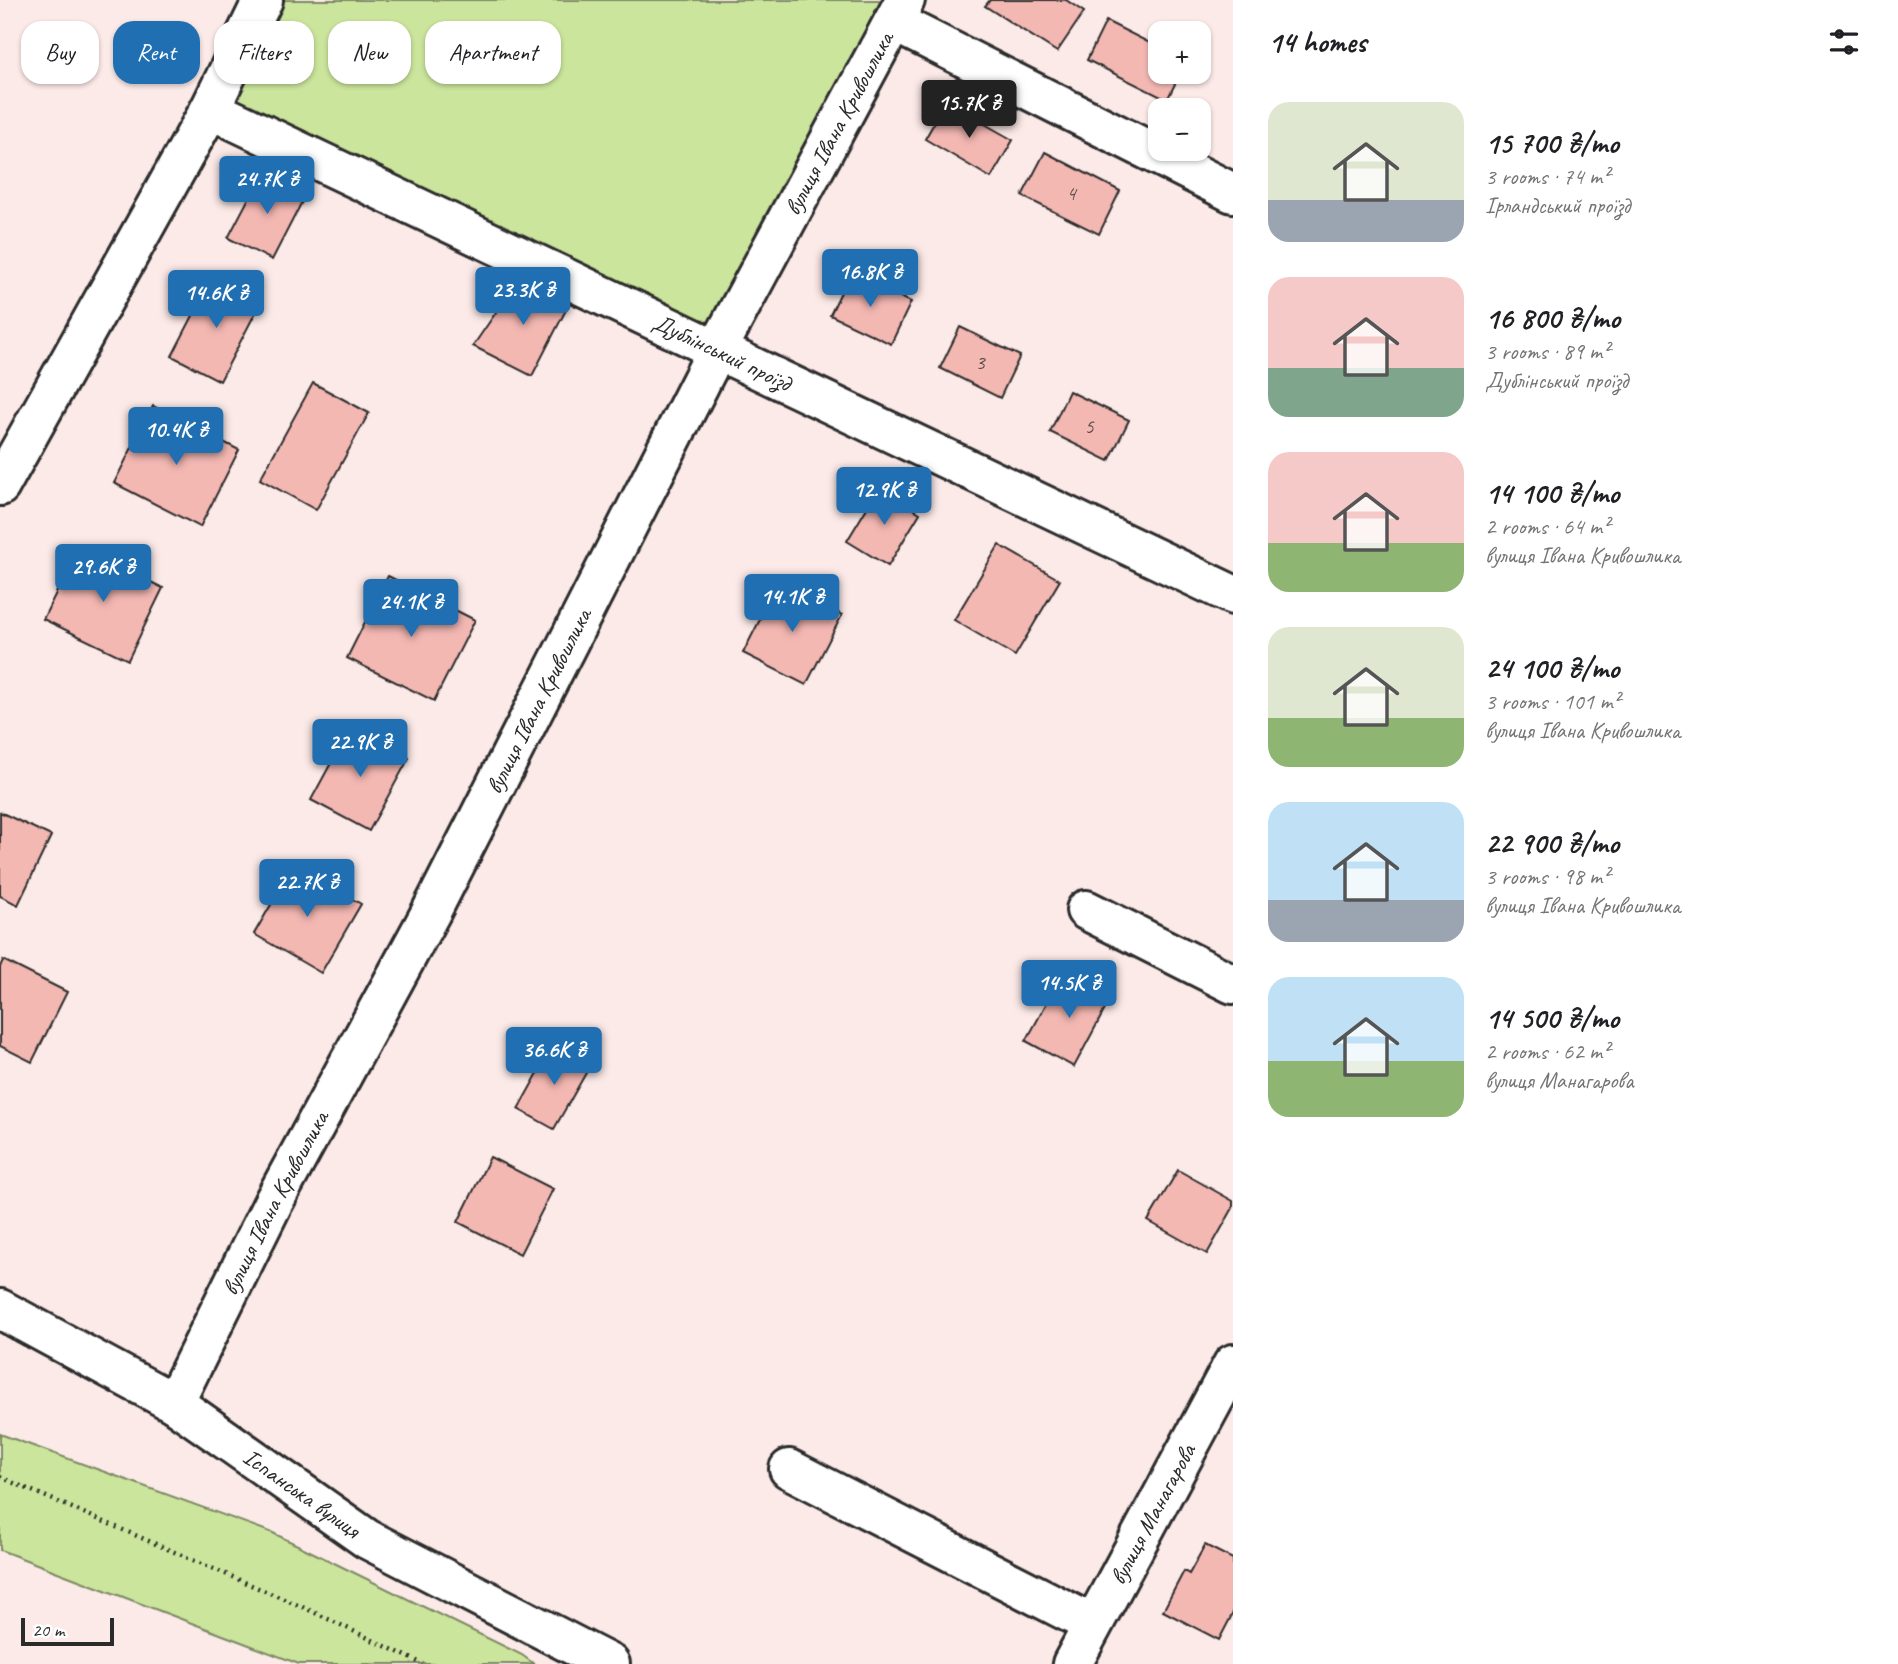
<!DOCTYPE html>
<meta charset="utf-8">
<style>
:root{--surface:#fff;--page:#f6f6f6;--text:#202124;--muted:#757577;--accent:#1f6fb2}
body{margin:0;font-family:Caveat,sans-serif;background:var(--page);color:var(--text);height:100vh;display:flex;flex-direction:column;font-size:26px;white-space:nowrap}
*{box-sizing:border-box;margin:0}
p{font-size:23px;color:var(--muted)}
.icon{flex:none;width:38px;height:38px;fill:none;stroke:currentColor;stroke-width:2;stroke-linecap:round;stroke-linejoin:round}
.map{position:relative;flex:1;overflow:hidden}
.drawer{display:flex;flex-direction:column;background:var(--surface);width:665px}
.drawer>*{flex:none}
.top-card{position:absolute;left:21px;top:21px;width:665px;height:63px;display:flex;gap:14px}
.tools{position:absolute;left:1148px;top:21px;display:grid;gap:14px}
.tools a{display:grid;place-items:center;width:63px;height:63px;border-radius:14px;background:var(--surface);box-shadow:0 2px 5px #0004;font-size:35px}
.scale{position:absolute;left:21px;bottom:18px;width:93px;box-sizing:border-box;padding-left:7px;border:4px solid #2b2b2b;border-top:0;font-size:19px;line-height:24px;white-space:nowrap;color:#2b2b2b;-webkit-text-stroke:5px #fff;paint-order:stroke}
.price{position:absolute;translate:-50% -60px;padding:0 16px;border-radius:7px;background:var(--accent);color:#fff;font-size:23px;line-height:46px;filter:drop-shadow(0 2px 4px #0008)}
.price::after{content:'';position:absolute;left:50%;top:42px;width:21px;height:16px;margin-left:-10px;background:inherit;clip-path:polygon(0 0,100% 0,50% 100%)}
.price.current{background:#222;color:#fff}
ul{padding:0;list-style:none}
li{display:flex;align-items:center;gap:21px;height:175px;padding:0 35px}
li span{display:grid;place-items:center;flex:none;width:196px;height:140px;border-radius:21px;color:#555}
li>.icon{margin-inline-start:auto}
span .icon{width:84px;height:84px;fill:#fffc;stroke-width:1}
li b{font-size:30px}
h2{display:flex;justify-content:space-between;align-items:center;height:84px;padding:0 35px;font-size:30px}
.pill{padding:0 24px;border-radius:21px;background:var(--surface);box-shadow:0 2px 5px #0004;font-size:24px;line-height:63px}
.pill.current{background:var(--accent);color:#fff}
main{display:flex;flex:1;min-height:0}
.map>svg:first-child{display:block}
.green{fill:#cbe59c;stroke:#7b8864;stroke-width:2}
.building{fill:#f4b8b3;stroke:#2b2b2b;stroke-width:2}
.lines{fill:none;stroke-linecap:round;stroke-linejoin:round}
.minor-casing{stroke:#2b2b2b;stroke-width:44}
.path{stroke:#2b2b2b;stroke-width:4.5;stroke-dasharray:2 5;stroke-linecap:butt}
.minor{stroke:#fff;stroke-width:38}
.labels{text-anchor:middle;stroke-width:7;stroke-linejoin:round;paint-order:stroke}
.number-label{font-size:21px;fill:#5d4e4d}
.street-label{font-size:24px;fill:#2b2b2b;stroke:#fff}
</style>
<main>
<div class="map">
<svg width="1233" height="1664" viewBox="0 0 1233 1664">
<rect width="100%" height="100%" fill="#fceae8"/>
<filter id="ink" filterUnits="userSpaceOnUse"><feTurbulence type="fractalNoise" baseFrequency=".0143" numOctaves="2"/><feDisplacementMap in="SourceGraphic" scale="14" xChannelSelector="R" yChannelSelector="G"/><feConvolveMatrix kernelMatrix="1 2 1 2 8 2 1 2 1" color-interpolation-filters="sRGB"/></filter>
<g filter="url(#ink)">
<path class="green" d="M263 0H896L717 350 210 109Z
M0 1434 273 1533 522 1655 534 1664H299L0 1550Z"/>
<path class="building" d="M990 0H1066L1084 12 1057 52 985 6Z
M1106 21 1160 48V72H1181L1167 100 1087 60Z
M946 102 1013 140 991 178 925 139Z
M1045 152 1120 191 1099 234 1022 196Z
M263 171 306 194 272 260 228 238Z
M850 273 911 302 891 344 830 315Z
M212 279 260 304 220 381 172 356Z
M518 280 569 304 532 376 473 346Z
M960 327 1020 356 1000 398 940 368Z
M313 383 369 413 316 510 260 479Z
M1069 391 1129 420 1109 461 1050 432Z
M153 406 239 450 200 527 114 483Z
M879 488 920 513 888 566 847 541Z
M999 545 1060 580 1015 656 954 620Z
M79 547 163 588 128 660 43 619Z
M388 576 475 620 434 701 347 658Z
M779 582 842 615 806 685 743 653Z
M351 726 409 758 369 831 311 800Z
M0 812 51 836 18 905 0 896Z
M294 865 361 904 321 973 254 934Z
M3 960 67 992 32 1062 0 1046V967Z
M1063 973 1111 998 1074 1067 1026 1041Z
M553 1046 590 1066 554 1129 518 1109Z
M490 1157 553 1189 520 1254 458 1222Z
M1178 1170 1233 1201V1208L1207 1254 1148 1221Z
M1205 1545 1233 1559V1613L1219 1640 1163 1611 1184 1571 1189 1574Z"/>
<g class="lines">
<defs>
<g id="minor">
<path d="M894 22 1233 193"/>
<path id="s1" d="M210 109 1233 595"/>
<path d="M0 486 210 109 263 0"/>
<path d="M1086 910 1233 984"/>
<path id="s2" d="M0 1309 174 1403 367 1539 610 1664"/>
<path id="s3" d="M174 1403 273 1203 431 912 717 350 905 0"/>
<path d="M789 1469 1092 1624"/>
<path id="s4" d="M1072 1664 1233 1364"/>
</g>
</defs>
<use href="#minor" class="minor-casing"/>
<path class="path" d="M0 1477 307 1609 423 1664"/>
<use href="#minor" class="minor"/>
</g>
</g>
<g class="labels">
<g class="number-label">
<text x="1071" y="200">4</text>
<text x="980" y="369">3</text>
<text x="1089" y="433">5</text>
</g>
<g class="street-label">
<text dy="8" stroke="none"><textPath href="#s3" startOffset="1442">вулиця Івана Кривошлика</textPath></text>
<text dy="8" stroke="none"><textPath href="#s1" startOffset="567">Дублінський проїзд</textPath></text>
<text dy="8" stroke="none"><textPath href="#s3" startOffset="791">вулиця Івана Кривошлика</textPath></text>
<text dy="8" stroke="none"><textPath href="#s3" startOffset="224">вулиця Івана Кривошлика</textPath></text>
<text dy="8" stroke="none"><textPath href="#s2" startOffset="354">Іспанська вулиця</textPath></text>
<text dy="8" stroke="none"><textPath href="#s4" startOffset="170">вулиця Манагарова</textPath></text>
</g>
</g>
</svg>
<div class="tools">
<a>+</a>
<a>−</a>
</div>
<div class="scale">20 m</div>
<b class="price current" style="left:969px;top:140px">15.7K ₴</b>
<b class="price" style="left:267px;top:216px">24.7K ₴</b>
<b class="price" style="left:870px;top:309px">16.8K ₴</b>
<b class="price" style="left:523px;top:327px">23.3K ₴</b>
<b class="price" style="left:216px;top:330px">14.6K ₴</b>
<b class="price" style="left:176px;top:467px">10.4K ₴</b>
<b class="price" style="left:884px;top:527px">12.9K ₴</b>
<b class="price" style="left:103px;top:604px">29.6K ₴</b>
<b class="price" style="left:792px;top:634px">14.1K ₴</b>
<b class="price" style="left:411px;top:639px">24.1K ₴</b>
<b class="price" style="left:360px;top:779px">22.9K ₴</b>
<b class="price" style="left:307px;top:919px">22.7K ₴</b>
<b class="price" style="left:1069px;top:1020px">14.5K ₴</b>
<b class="price" style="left:554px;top:1087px">36.6K ₴</b>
<div class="top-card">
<a class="pill">Buy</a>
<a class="pill current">Rent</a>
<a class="pill">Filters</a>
<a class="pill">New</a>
<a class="pill">Apartment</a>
</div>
</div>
<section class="drawer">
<h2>14 homes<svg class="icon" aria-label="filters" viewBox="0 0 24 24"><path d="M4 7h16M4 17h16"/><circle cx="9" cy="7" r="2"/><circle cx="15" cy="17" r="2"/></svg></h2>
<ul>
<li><span style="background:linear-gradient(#dfe7d0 70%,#9aa5b1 0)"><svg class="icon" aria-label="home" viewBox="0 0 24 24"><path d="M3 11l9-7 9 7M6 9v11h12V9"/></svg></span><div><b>15 700 ₴/mo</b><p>3 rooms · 74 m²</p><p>Ірландський проїзд</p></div></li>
<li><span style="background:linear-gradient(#f6c9c9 65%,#7fa58c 0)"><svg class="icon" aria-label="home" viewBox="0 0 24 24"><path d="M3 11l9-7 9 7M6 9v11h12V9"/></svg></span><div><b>16 800 ₴/mo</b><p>3 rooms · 89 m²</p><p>Дублінський проїзд</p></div></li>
<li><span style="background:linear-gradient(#f6c9c9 65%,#8fb573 0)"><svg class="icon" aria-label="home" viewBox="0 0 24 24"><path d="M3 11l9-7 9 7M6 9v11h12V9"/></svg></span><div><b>14 100 ₴/mo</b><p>2 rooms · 64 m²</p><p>вулиця Івана Кривошлика</p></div></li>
<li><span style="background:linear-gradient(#dfe7d0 65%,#8fb573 0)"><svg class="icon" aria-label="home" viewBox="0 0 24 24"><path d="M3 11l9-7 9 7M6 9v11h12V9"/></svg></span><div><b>24 100 ₴/mo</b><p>3 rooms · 101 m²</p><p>вулиця Івана Кривошлика</p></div></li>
<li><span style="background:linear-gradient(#bfe0f5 70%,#9aa5b1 0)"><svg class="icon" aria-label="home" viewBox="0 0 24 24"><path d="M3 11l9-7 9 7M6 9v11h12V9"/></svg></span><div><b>22 900 ₴/mo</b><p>3 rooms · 98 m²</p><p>вулиця Івана Кривошлика</p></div></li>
<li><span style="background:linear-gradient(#bfe0f5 60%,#8fb573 0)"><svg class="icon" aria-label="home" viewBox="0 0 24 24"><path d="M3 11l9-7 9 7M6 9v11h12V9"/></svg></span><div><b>14 500 ₴/mo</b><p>2 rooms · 62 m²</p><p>вулиця Манагарова</p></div></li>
</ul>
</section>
</main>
